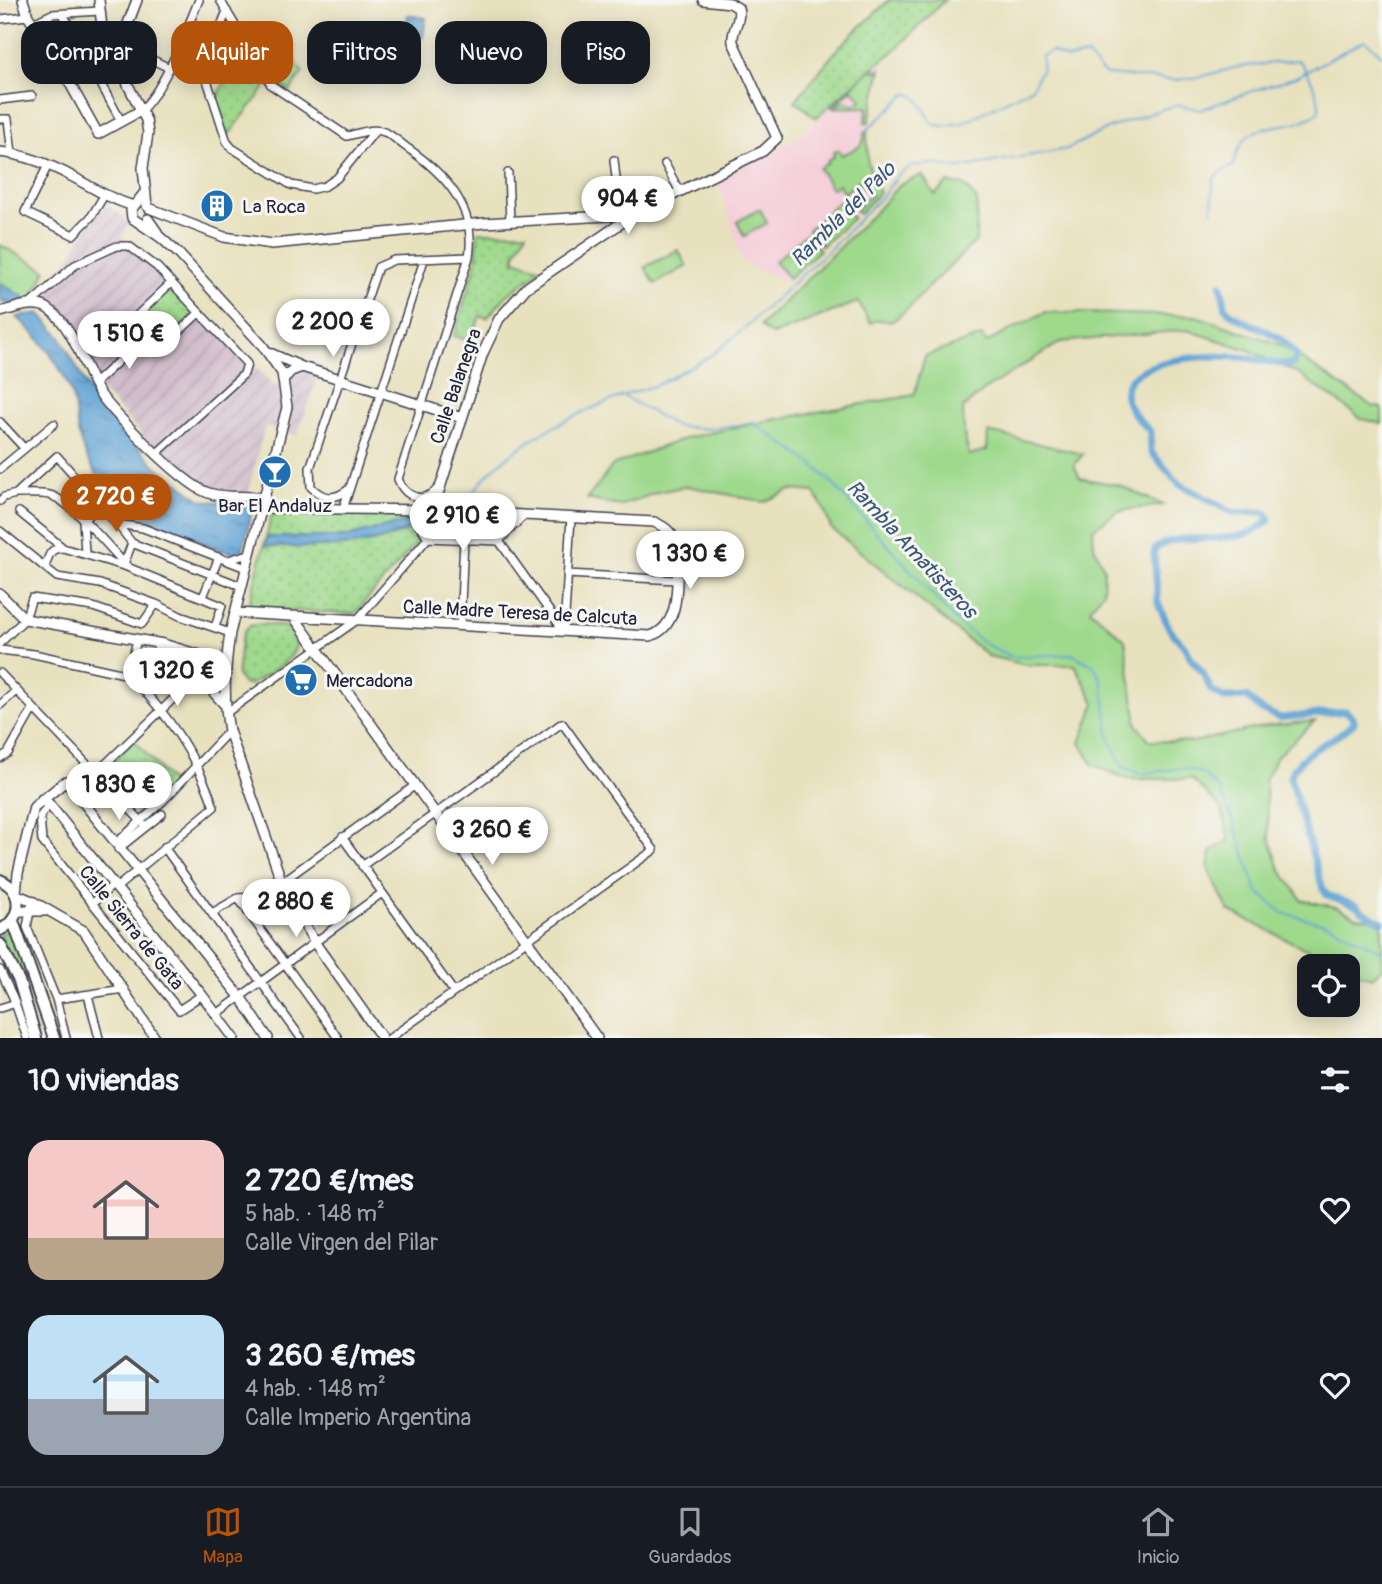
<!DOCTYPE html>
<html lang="es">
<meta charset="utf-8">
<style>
:root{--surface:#171b24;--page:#242831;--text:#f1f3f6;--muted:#9ea1a6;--line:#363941;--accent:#b45309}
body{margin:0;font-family:Pangolin,sans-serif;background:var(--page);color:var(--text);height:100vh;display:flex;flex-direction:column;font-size:26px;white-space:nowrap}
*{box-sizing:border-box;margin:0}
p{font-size:23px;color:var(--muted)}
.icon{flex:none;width:38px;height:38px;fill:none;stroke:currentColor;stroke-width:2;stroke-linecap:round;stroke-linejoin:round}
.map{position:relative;height:1038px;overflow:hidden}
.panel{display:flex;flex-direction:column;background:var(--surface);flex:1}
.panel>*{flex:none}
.guide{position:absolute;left:21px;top:21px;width:700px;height:63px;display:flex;gap:14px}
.controls{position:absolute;left:1297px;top:954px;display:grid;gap:14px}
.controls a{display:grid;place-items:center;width:63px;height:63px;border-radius:14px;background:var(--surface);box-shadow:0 4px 18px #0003;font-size:35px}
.price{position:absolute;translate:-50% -60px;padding:0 16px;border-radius:24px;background:#fff;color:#222;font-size:23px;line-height:46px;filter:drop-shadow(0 2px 4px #0008)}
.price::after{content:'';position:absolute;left:50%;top:42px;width:21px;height:16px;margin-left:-10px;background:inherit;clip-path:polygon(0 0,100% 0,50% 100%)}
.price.current{background:var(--accent);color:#fff}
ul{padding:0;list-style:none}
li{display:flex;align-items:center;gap:21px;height:175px;padding:0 28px}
li span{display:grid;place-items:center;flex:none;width:196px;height:140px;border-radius:21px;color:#555}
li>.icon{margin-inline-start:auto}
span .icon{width:84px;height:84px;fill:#fffc;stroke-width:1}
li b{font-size:30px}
h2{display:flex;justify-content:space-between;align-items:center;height:84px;padding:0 28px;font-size:30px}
.pill{padding:0 24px;border-radius:21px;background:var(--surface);box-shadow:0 4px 18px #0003;font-size:24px;line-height:63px}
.pill.current{background:var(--accent);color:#fff}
.tabs{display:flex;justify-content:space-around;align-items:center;height:98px;border-top:2px solid var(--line);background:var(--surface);font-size:19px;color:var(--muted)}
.tabs a{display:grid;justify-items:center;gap:4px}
.tabs .current{color:var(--accent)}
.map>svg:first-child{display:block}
.built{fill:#f5cfda}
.industrial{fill:url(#industrial-furrows)}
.green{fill:#9ed98c;stroke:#607e64;stroke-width:2}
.park{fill:url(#park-dots);stroke:#607e64;stroke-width:2}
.water{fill:url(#water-ripples);stroke:#416288;stroke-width:2}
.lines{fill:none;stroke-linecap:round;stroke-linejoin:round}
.stream{stroke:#60a3d4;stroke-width:2}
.canal{stroke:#60a3d4;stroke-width:7}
.minor-casing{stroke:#403f4f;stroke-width:10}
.tertiary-casing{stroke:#403f4f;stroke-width:12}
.primary-casing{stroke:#403f4f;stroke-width:14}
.minor{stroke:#fff;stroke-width:7}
.tertiary{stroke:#fff;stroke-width:9}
.primary{stroke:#fff;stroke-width:10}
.labels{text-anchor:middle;stroke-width:6;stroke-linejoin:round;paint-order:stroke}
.poi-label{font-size:19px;fill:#22223b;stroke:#f6f6f2;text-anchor:start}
.street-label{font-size:19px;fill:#22223b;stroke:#f6f6f2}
.water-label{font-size:21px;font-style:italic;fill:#3b5678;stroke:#f6f6f2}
</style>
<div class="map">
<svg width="1382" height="1038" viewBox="0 0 1382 1038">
<defs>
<pattern id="industrial-furrows" width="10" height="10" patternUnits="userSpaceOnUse" patternTransform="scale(1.75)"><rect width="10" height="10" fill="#d1bdcb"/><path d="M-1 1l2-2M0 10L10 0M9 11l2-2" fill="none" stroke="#b3a2af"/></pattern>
<pattern id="park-dots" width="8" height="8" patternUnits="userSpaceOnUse" patternTransform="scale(1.75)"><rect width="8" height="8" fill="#9ed98c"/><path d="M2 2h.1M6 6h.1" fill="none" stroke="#88ba7a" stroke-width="1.8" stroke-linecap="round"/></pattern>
<pattern id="water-ripples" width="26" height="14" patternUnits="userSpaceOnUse" patternTransform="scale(1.75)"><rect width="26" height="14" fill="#60a3d4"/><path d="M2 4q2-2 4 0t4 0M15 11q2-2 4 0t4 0" fill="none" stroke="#4f84ad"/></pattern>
</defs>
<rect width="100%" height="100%" fill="#f6f6f2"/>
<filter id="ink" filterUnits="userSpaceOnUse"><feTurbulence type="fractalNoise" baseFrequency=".0143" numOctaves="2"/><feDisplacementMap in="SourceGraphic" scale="14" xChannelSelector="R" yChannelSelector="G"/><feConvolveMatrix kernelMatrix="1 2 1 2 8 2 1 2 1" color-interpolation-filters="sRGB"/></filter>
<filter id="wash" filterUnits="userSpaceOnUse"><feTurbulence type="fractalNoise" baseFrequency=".00686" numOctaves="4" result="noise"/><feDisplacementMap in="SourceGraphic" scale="28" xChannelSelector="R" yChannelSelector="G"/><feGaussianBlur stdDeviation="1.57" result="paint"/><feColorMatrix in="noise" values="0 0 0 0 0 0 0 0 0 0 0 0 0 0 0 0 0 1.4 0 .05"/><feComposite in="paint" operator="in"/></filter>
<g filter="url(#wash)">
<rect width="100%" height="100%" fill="#e8e1be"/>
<path class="built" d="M881 61 886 66 881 70 866 133V145L868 163 879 193 787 282 744 263 739 252 718 181 796 139 815 121 821 122 820 117Z"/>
<path class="industrial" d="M107 205 130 222 122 237 175 280 130 324 156 355 202 311 275 387 306 361 321 367 297 436 265 426 248 493 208 489 154 447 103 392 69 329 46 299 88 226Z"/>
<path class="green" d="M287 40 294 46 296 65 303 72 290 91 276 81 263 61Z
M875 66 873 70 875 72 877 69 879 71 881 69 869 122H865L868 107 835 108 844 101 854 105 862 100 852 89 832 108 831 106Z
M867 131 868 163 879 193 859 214 855 210 871 195 858 181 844 194 839 184 832 189 819 168 828 163 827 161 834 156 833 153 838 150 842 155C853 149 866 148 864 132Z
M922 175 935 195 947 183 964 185 977 200 976 241 926 289 910 307 893 321 878 320 870 323 858 302 772 335 760 326 878 209 899 185Z
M839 202 853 218 822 246 808 230Z
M760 209 767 223 744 236 737 222Z
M806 234 820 250 789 278 774 262Z
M0 245 46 270 31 301 0 285Z
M678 250 687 266 655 284 645 267Z
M1045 312 1196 316 1281 345 1372 406 1382 408V424L1362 419 1299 374 1249 350 1187 330 1061 342 987 388 963 408 964 434 969 455 987 450 988 432 1083 454 1074 465 1080 478 1118 485 1163 505 1118 511 1093 529 1094 547 1104 568 1103 592 1090 609 1125 640 1137 725 1150 741 1193 742 1266 726 1315 721 1277 756 1265 779 1269 836 1280 869 1302 900 1336 907 1357 917 1382 920V968L1372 977 1349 971 1348 966H1340L1229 911 1208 869 1211 851 1229 840 1222 809 1192 779H1127L1093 765 1080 743 1095 703 1075 665H1026L988 656 831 528 823 507 814 492 790 490 764 502 687 486 658 492 620 506 587 499 613 465 686 438 771 420 914 395 925 356 982 336 986 343Z
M10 929 27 970 22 977C16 964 2 946 0 934Z"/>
<path class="park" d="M889 0H945L893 52 868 71 816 118 795 101 839 47Z
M249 60 267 85 228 136 216 99 223 85Z
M478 232H527L515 254V260L542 269 506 296 487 318 480 316 471 341 454 336 476 264Z
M171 287 195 313 158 347 134 322Z
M272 514 406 516 421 538 354 614 248 608Z
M263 624 287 627C315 652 271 671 252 684L245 685 237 676 241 641 244 632 249 626Z
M134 740 174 785 141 816 99 774Z"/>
<path class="water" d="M408 15 426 18 423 38 405 35Z
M0 283 28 300 11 306 0 300Z
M40 313 61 338 93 398 156 466 201 500 253 506 243 550 233 553 221 550 129 512C110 496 91 469 82 446 75 429 77 409 71 392 60 364 39 337 17 317Z
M409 521 414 527C368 551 315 548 264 546L267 537H345Z"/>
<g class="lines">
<path class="stream" d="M867 130 905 95 910 94 918 99 933 124 941 126 962 123 1032 88 1042 68V56L1051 51 1067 59 1088 55 1097 67 1106 75 1175 80 1199 77 1238 67 1298 60C1308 70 1320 96 1319 111 1293 137 1243 110 1234 165L1217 175 1213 180 1212 210
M625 395 657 385 712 355 739 333 830 249 885 193 898 175 913 166 931 164 959 168 1067 149 1109 128 1163 109 1179 105 1200 110 1255 90 1296 77 1365 40 1382 55
M469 497C476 489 483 479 490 472 527 437 576 413 623 396L676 426 707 429 754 423 811 463 833 484 957 622 985 644 1012 657 1072 654 1094 666 1102 681 1110 740 1123 767 1141 774 1181 768 1202 773 1219 789 1233 820 1257 891 1283 913 1330 925 1382 952"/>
<path class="canal" d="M1221 285 1226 309C1247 329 1277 327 1297 356L1293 364C1276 366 1257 358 1239 357 1193 353 1075 364 1150 431L1151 452 1179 484 1234 513 1263 512 1267 514 1269 520C1237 553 1184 526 1155 549L1154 554 1158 603 1170 630 1187 649 1191 659 1203 673 1211 690 1224 698 1247 697 1261 710 1281 718 1346 711 1354 719V723C1334 743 1301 749 1290 777L1323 889 1327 895 1357 906 1362 911 1382 922"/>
</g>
</g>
<g filter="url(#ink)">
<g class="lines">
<defs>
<path id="minor" d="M220 0 271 85 347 136C358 134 373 127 384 132 391 134 399 142 406 147 444 173 477 207 469 257L398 479C405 498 425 505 439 487
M227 11 205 65V74L227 142 232 148 291 185 313 189 325 186 337 178 375 131
M63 14 121 121
M0 19 28 16
M33 23 52 14 100 11
M121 44 169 68
M0 100 32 96
M140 111C164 91 186 30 199 0
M0 119H8L12 154
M614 160 620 215
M665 164 680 192
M48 165 25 212 73 235 91 217 105 194
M508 173 510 221
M171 283 129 323 157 352 199 313
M29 305 75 265 117 246H129L157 267 247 364 244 374 156 454
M95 383 143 338
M0 422 24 448
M0 469 54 424
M349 489C335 500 324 500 311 487L310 468 378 267 394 260 469 257
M16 494C27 494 39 493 49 495 70 499 111 550 127 566
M0 501 4 497 16 494 57 456 117 524 143 528 246 568
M343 509 424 260
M410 509 428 538 499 541 524 515
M19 512 62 547
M117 524 132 543 241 586
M0 531 57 577 100 584 156 604 180 616 230 633
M499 541 563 630
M85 553 83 520 99 506
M228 560 249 554
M124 564 132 543
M45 567C49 556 49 548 63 548L127 567 222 606 215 627
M567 574 676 580
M203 597 219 557
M460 626 464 539
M564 631 571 517
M0 643 25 619 32 598 93 607 142 624 156 604
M0 650 34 654 129 675
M0 673 142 822
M129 675 137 639
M0 705 16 691
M226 713 357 620 428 538
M0 758 8 753 33 709
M95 774 198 675
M49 804 40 817 42 841 179 1010 202 995
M342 837 454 992
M115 844 163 801 229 731
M164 847 301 1038
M118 849 162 814
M362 866 562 723 654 850 390 1038
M282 882 414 786
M116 888 214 807C196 755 168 714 129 675
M238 898 338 1038
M32 901 27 927 56 999 66 1038
M94 902 113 885
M212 913 238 898 253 897 294 908
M0 970 13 997 27 1038
M88 995 99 1038
M56 999 124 989
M0 1008 16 1003
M217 1014 382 893"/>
<path id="tertiary" d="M23 0 28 16 63 71 98 134 140 111
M99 0 104 46 118 50
M137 0 118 50 128 85 146 120 148 133 143 168 147 206
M0 152C26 155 51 165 73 177 93 188 112 200 134 206
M145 192 131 210 132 218 160 237 178 253 262 345 282 373 287 407 230 633C225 667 223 697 229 731L285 891 315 943 382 1038
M149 208 224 237 272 244 484 223 626 215 646 208 763 151 777 138 733 42C731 30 742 20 738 8L730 3 703 0
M148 219 157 232
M0 312C13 309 34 300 47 308 73 324 84 369 100 394 116 416 181 482 206 492 223 499 245 495 264 498
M270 353 302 367 291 371 283 380
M302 367 462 418
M433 510 483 353 499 319 526 288 633 215
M0 594 25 619 163 644 226 663
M235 613 650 636C683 626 676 579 678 550 675 535 668 528 654 522L433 510 261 508
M294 617 597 1038
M158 646 198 675 224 704
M42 799 49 804 202 995 234 1038
M16 893 18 873 34 807 66 781 241 998 268 1038
M16 894 32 901 84 931 155 1038
M18 911H45"/>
<path id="primary" d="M0 880C24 890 23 919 0 930
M13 921 54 1038
M0 944 19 981 36 1038"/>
</defs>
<use href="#minor" class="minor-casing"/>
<use href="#tertiary" class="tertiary-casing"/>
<use href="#primary" class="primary-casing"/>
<use href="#minor" class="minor"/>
<use href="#tertiary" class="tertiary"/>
<use href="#primary" class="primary"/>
</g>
</g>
<defs>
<symbol id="building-disc" viewBox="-11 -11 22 22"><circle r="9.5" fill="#1f6fb2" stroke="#f6f6f2"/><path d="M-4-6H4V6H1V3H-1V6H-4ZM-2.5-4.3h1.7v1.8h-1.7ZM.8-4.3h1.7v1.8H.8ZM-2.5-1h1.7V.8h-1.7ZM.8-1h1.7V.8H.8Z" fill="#fff"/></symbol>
<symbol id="bar-disc" viewBox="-11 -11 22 22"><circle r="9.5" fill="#1f6fb2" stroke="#f6f6f2"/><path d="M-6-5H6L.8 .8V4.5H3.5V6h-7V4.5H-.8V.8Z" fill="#fff"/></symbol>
<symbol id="supermarket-disc" viewBox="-11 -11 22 22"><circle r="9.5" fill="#1f6fb2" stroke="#f6f6f2"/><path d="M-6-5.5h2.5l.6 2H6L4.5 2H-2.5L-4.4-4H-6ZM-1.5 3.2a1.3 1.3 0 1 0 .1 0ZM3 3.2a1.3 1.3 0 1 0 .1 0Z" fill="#fff"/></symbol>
</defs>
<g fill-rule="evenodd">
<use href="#building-disc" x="198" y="187" width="38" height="38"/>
<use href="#bar-disc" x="256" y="453" width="38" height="38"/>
<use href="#supermarket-disc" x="282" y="661" width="38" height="38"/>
</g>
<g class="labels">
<g class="poi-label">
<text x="242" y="213">La Roca</text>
<text x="275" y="512" text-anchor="middle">Bar El Andaluz</text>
<text x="326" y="687">Mercadona</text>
</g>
<g class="street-label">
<text transform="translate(455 386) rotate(-71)" y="7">Calle Balanegra</text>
<text transform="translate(520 612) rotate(3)" y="7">Calle Madre Teresa de Calcuta</text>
<text transform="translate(132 927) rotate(51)" y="7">Calle Sierra de Gata</text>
</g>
<g class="water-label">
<text transform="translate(843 214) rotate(-45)" y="7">Rambla del Palo</text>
<text transform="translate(912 549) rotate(47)" y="7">Rambla Amatisteros</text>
</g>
</g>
</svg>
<div class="controls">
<a><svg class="icon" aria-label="locate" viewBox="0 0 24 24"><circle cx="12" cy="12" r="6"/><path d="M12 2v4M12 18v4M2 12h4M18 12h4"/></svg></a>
</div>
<b class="price" style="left:628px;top:236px">904 €</b>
<b class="price" style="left:333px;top:359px">2 200 €</b>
<b class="price" style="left:129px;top:371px">1 510 €</b>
<b class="price current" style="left:116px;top:534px">2 720 €</b>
<b class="price" style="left:463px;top:553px">2 910 €</b>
<b class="price" style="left:690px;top:591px">1 330 €</b>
<b class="price" style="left:177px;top:708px">1 320 €</b>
<b class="price" style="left:119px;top:822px">1 830 €</b>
<b class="price" style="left:492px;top:867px">3 260 €</b>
<b class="price" style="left:296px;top:939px">2 880 €</b>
<div class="guide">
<a class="pill">Comprar</a>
<a class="pill current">Alquilar</a>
<a class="pill">Filtros</a>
<a class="pill">Nuevo</a>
<a class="pill">Piso</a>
</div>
</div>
<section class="panel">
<h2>10 viviendas<svg class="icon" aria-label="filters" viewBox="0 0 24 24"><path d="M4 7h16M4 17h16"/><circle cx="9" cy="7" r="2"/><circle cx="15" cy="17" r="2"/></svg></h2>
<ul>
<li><span style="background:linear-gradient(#f6c9c9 70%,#b9a48a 0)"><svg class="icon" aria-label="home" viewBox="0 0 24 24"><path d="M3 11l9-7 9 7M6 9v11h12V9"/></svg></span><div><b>2 720 €/mes</b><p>5 hab. · 148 m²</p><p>Calle Virgen del Pilar</p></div><svg class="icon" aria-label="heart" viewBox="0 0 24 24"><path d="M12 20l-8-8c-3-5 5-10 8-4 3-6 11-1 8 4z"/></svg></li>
<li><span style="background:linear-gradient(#bfe0f5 60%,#9aa5b1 0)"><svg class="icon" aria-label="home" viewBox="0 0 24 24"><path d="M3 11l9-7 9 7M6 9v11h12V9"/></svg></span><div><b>3 260 €/mes</b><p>4 hab. · 148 m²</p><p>Calle Imperio Argentina</p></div><svg class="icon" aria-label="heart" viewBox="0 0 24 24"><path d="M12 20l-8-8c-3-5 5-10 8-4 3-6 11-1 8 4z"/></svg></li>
</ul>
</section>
<nav class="tabs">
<a class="current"><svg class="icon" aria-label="map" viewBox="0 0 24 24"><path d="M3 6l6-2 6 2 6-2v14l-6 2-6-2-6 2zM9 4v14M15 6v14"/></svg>Mapa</a>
<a><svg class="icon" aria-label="saved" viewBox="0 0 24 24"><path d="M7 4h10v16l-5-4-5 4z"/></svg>Guardados</a>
<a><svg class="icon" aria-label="home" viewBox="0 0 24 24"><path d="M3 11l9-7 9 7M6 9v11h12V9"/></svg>Inicio</a>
</nav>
